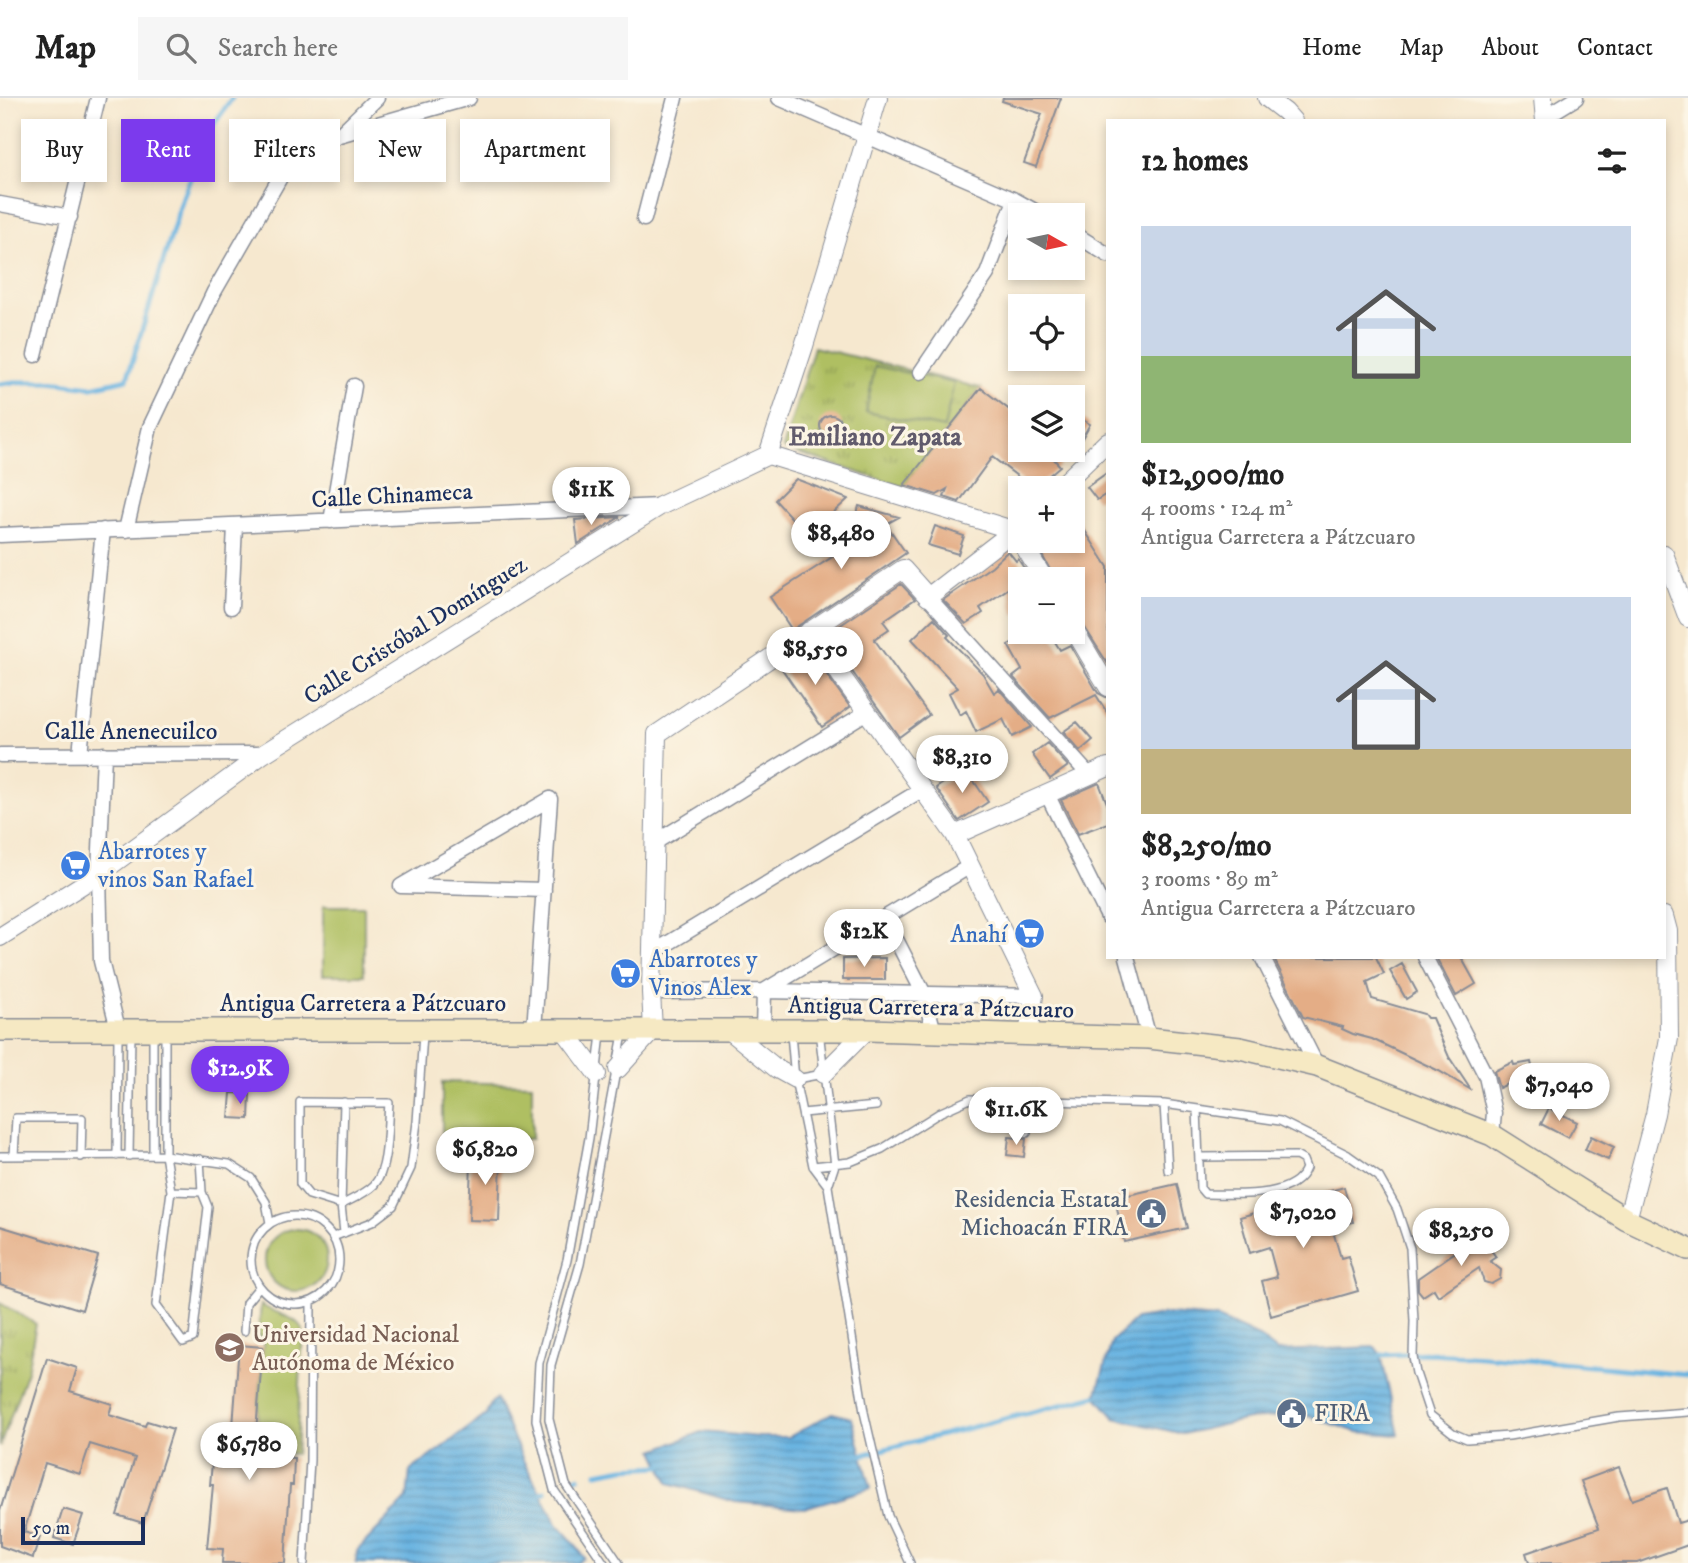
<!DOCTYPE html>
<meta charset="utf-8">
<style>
:root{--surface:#fff;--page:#f6f6f6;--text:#222;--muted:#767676;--line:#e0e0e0;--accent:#7c3aed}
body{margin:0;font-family:"IM FELL DW Pica",serif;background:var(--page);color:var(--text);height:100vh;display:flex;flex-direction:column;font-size:26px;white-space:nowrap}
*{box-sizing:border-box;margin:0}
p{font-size:23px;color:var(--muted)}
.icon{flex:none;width:38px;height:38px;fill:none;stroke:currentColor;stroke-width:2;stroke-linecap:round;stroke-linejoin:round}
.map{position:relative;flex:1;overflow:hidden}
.panel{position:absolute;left:1106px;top:21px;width:560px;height:840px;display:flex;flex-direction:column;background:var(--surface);border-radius:0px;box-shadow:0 4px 10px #0003}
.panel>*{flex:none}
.banner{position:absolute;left:21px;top:21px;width:665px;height:63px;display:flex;gap:14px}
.needle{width:46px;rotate:99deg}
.buttons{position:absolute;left:1008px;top:105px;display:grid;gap:14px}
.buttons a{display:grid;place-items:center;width:77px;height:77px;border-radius:0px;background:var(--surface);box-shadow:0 4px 10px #0003;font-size:35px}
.scale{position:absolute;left:21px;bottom:18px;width:124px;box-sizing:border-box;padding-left:7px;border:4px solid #1b2f5e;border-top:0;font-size:19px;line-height:24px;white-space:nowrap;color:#1b2f5e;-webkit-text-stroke:5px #fcf5e5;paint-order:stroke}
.price{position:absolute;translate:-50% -60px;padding:0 16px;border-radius:24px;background:#fff;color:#222;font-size:23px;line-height:46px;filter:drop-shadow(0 2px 4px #0008)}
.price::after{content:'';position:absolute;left:50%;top:42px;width:21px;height:16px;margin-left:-10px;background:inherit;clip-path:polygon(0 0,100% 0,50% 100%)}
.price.selected{background:var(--accent);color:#fff}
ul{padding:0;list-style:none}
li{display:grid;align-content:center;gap:14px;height:371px;padding:0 35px}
li span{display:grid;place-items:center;height:217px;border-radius:0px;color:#555}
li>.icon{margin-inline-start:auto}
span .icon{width:126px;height:126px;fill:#fffc;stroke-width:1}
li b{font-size:30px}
h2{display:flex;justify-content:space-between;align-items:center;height:84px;padding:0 35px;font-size:30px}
.chip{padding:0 24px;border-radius:0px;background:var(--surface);box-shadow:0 4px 10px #0003;font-size:24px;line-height:63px}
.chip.selected{background:var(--accent);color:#fff}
header{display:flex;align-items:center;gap:42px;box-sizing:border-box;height:98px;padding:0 35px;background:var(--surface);border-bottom:2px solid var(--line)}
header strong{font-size:33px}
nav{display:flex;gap:38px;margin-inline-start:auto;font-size:24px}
.search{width:490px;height:63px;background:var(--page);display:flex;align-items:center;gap:18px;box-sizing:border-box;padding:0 24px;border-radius:0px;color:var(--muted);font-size:26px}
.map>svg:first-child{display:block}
.park{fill:url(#park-tufts);stroke:#657760;stroke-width:2}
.garden{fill:#afbf62;stroke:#657760;stroke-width:2}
.water{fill:url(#water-rules);stroke:#4271a0;stroke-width:2}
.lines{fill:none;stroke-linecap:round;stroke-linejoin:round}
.stream{stroke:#68b3e1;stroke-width:5}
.building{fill:#e4ad86}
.service-casing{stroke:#888c96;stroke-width:10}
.minor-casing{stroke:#888c96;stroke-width:17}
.tertiary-casing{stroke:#888c96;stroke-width:20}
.secondary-casing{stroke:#888c96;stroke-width:24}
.service{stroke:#fff;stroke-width:7}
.minor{stroke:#fff;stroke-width:14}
.tertiary{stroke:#fff;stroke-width:18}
.secondary{stroke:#f6e9c3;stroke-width:21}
.labels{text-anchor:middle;stroke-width:6;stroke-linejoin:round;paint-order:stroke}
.street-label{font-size:24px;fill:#1b2f5e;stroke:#fcf5e5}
.shop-label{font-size:24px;fill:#366cbe;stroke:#fcf5e5;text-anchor:start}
.service-label{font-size:24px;fill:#4e5e75;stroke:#fcf5e5;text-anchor:end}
.education-label{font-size:24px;fill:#785e54;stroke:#fcf5e5;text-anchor:start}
.neighbourhood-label{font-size:26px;font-weight:bold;fill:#615b6c;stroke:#fcf5e5}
</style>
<header>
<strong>Map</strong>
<div class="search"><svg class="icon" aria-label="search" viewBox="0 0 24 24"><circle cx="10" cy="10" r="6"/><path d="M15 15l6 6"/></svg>Search here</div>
<nav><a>Home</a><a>Map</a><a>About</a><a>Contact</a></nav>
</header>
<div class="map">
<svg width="1688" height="1465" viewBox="0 0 1688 1465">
<defs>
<pattern id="park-tufts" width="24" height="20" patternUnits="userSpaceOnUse" patternTransform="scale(1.75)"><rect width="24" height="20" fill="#afbf62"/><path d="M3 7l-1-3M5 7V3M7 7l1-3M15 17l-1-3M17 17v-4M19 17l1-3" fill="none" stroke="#8e9c54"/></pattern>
<pattern id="water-rules" width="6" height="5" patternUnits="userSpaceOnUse" patternTransform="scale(1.75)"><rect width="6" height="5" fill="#68b3e1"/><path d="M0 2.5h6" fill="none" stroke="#5592ba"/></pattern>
</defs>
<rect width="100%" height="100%" fill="#fcf5e5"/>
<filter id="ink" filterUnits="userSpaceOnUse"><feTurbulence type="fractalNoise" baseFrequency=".0143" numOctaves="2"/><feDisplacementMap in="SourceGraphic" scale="14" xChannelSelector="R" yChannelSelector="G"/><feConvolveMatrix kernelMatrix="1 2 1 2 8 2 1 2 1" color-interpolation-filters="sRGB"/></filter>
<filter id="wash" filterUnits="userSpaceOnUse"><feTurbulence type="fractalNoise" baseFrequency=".00686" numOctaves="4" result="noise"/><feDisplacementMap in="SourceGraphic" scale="28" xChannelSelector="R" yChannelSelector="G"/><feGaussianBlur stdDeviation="1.57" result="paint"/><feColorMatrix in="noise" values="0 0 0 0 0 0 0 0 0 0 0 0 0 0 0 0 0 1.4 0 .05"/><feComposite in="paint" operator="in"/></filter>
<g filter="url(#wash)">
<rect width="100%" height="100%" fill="#f6e8cf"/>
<path class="park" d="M814 249 981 290 903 389 783 350Z
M0 1205 36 1226 27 1273 0 1348Z"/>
<path class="garden" d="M875 268 954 285 944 330 866 314Z
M323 808H364V877H323Z
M442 984 532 986V1041L442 1040Z
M265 1162a31 31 0 1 1 62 0a31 31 0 1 1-62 0Z
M261 1207C275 1216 295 1217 303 1232L296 1356 255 1353 263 1249 262 1239H258Z"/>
<path class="water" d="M1168 1216 1218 1220 1259 1239 1277 1253 1375 1249 1381 1257 1399 1337 1357 1334 1305 1317 1248 1321 1183 1336 1115 1320 1096 1298 1112 1243 1136 1221Z
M496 1301 524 1364 557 1426 575 1446 584 1460 577 1465H356L357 1453 407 1400 410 1373 486 1317 491 1305Z
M832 1315 852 1320 871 1390 804 1410 735 1404 669 1385 654 1352 702 1334 759 1339H789Z"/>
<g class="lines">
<path class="stream" d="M0 286 15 284H50L92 289 127 281 183 99 208 35 232 0
M1381 1257 1429 1255 1483 1258 1688 1277
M862 1357 1096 1298
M597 1375 624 1370 661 1368
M575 1380 579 1379
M540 1395 545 1393"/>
</g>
<g id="blocks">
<path class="building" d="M1003 0H1061L1036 69 1024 65 1042 16 1002 3Z
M981 290 1020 320V352H1046L1060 368 1034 390H1028L1017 378 992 359 959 404 944 399 947 391 937 397 904 387Z
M1073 316 1090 326 1073 356Z
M820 328a11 11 0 1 1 22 0a11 11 0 1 1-22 0Z
M1108 374V395L1097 402 1087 389Z
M796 381 848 401 808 438 775 402Z
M859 408 899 419 886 426 906 455 792 532 770 499 879 429 855 422Z
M1073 414 1108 469V566L1073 511V481H1055L1036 446 1039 443H1073Z
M620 419 578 446 575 422Z
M935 428 964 438 958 456 928 447Z
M1008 453 1016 463 1018 461 1031 481H1020V516H1014L1009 490 980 510 983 515 966 526 943 502 992 468Z
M901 486 915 501 883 523 889 531 874 541 929 617 899 639 826 537Z
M934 520 949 537 947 539 983 576 994 595 999 591 1032 629 1012 639 1003 621 976 634 966 613 960 617 949 595 958 590 912 541Z
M1018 534H1049L1060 552 1070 547 1098 595 1108 600V616L1096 597 1050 620 1013 579 1022 572 1008 547 1022 540Z
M807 549 850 609 822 629 780 568Z
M1077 624 1093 642 1080 653 1063 634Z
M1047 645 1068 668 1050 681 1032 656Z
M965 670 988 704 959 723 936 690Z
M1099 685 1108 708V725L1078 736 1061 702Z
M1273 859H1376L1384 876 1367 884 1372 901 1424 916 1427 920H1432L1449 959 1471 992 1439 973 1372 941 1353 936 1342 931 1343 929 1303 919Z
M1436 859H1461L1476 886 1456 898Z
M885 860V882H843V861Z
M1402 866 1417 894 1406 901 1390 873Z
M1513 964 1514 967 1531 964 1534 977 1520 980 1499 990 1494 973Z
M231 995 250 996 249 1021 229 1020Z
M1549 1010 1577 1024 1568 1040 1541 1026Z
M1591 1038 1614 1049 1608 1062 1585 1052Z
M1009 1039 1026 1041 1024 1059 1007 1057Z
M478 1050 496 1051V1061H501L499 1123 469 1122 471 1063H478Z
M1177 1086 1187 1130 1124 1144 1115 1100Z
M1344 1089 1353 1124 1332 1130 1341 1160 1348 1158 1358 1193 1271 1218 1262 1183 1277 1179 1269 1149 1250 1155 1240 1119Z
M0 1128 98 1158 82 1212 0 1186Z
M1480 1137 1496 1159 1490 1163 1501 1172 1500 1181 1491 1186 1484 1184 1479 1170 1438 1198 1434 1191 1423 1198 1418 1192V1180Z
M239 1247 263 1249 254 1357 294 1360 293 1387H290L285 1465H222L223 1451 207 1450 213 1387H210L213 1354 231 1356Z
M47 1260 77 1270 70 1293 112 1306 109 1317 145 1328 147 1323 173 1331 143 1425 117 1417 135 1360 90 1346 80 1376 45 1365 24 1434 40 1439 33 1460 0 1448V1413Z
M1619 1369 1632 1402 1667 1390 1678 1425 1688 1422V1447L1637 1465H1529L1526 1455 1599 1430 1581 1383Z
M63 1411 83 1417 73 1446 54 1440Z"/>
</g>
</g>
<g filter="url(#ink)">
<use href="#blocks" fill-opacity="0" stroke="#888c96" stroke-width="2"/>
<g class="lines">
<defs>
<path id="service" d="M819 933 835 1067 828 1088
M153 935V1057
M165 936V1057L171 1093 156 1207 183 1244 193 1240 208 1109 202 1094 200 1061
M601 936 589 1040 567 1162 539 1265 536 1322 554 1392 604 1465
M791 936 795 981 813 1068 828 1088 864 1314 888 1418 910 1465
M796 981 823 976
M300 1004 389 1005C387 1027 389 1071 374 1087 365 1096 352 1101 341 1107L309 1097 300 1086Z
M1164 1006 1168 1072
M1197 1011 1200 1090 1205 1096C1233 1096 1294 1102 1306 1070L1303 1062 1296 1058 1201 1059
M802 1015 876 1008
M1027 1035 1032 1002
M0 1058 165 1057 229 1066 251 1080 266 1104 270 1125
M14 1058 16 1020H82L81 1059
M117 1058 118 935
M129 1058 131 935
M813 1068 850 1064 882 1051 941 1014 970 1001 1164 1006 1280 1023 1348 1057 1379 1079 1397 1111 1410 1150 1414 1223 1413 1259 1416 1275 1430 1317 1453 1335 1467 1341 1509 1338 1619 1319 1688 1314
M171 1093 202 1094
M251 1162a44 44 0 1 1 88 0a44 44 0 1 1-88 0Z
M344 1135 341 1107 344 1004
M333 1139 372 1124 393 1108 411 1070 417 1024 423 936
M244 1233 246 1205 259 1189
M304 1465 310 1362 311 1204
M619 1465 566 1387 549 1321 551 1267 580 1166 623 936"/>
<path id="minor" d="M779 0 1015 102 1042 117
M1545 19 1576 0
M340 36 377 0
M0 106 70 119
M644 121 675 0
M1073 135 1108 157
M35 257 98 0
M921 274 987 176 1015 102
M331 423 354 288
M126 432 150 329 214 194 293 57 339 37 469 0
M0 437 660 408
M928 499 1089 677
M231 509 235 428
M80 656 103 432
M104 656 99 776 101 863 118 931
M0 657 263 656
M1047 696 1108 819
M654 745 867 614
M401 788 550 701
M402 788 544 792
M885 820 924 896 934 934
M652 855 923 691
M1127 859 1149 940
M1262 859 1317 968
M1425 859 1486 978 1494 1015 1492 1037
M651 894 764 893 1034 898
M534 932 550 701
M763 932 764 893 970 768"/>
<path id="tertiary" d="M1267 0 1285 14 1293 23
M1543 0 1545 23
M768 357 1016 433 1019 439
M1059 390 1108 343
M1021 443 1044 481
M1664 456 1688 520
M1073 530 1108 589
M809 533 955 737 1034 898 1028 937
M955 737 1108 669
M0 839 99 776 263 656 660 408 768 357 804 248 878 0
M564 932 597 976
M729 932 777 971 795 981
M618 971 653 932 651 894 657 636 903 471 928 499 1020 428
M823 976 867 932
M1627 1122 1655 1016 1669 940 1668 833 1664 818"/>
<path id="secondary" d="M0 932H867L1149 940 1240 950 1317 968 1492 1037 1627 1122 1688 1151"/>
</defs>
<use href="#service" class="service-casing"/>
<use href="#minor" class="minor-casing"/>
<use href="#tertiary" class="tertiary-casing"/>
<use href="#secondary" class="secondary-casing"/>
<use href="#service" class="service"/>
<use href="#minor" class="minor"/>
<use href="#tertiary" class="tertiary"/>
<use href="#secondary" class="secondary"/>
</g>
</g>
<defs>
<symbol id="supermarket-disc" viewBox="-11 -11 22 22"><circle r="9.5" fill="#3f7fe0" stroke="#fcf5e5"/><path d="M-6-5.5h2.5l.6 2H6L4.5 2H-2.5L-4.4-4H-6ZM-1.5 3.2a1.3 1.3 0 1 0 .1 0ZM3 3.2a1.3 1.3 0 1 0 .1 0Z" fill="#fff"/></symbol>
<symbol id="civic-disc" viewBox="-11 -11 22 22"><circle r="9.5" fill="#5c6f8a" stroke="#fcf5e5"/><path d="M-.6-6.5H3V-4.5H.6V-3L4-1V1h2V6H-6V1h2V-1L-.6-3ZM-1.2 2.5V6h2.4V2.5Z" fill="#fff"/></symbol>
<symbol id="school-disc" viewBox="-11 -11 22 22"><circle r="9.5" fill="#8d6e63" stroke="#fcf5e5"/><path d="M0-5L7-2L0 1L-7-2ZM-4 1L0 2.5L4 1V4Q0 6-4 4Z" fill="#fff"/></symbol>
</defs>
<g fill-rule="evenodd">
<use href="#supermarket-disc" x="58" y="750" width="35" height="35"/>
<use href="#supermarket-disc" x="1012" y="818" width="35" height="35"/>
<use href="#supermarket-disc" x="608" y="858" width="35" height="35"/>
<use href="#civic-disc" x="1134" y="1098" width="35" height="35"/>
<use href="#school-disc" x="212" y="1232" width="35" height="35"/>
<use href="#civic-disc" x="1274" y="1298" width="35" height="35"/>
</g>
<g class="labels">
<g class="street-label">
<text transform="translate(392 397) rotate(-3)" y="8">Calle Chinameca</text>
<text transform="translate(415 532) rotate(-32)" y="8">Calle Cristóbal Domínguez</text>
<text x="131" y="641">Calle Anenecuilco</text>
<text x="363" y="913">Antigua Carretera a Pátzcuaro</text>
<text transform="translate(931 909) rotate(1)" y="8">Antigua Carretera a Pátzcuaro</text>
</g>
<g class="shop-label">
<text x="98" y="761">Abarrotes y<tspan x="98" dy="28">vinos San Rafael</tspan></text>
<text x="1007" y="844" text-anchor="end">Anahí</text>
<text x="649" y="869">Abarrotes y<tspan x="649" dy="28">Vinos Alex</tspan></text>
</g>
<g class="service-label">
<text x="1128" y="1109">Residencia Estatal<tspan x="1128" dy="28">Michoacán FIRA</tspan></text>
<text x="1314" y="1323" text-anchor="start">FIRA</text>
</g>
<g class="education-label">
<text x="252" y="1244">Universidad Nacional<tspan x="252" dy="28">Autónoma de México</tspan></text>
</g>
<g class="neighbourhood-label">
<text x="875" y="347">Emiliano Zapata</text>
</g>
</g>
</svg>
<div class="buttons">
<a><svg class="needle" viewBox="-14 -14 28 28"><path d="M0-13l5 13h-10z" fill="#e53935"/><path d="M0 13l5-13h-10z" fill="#767676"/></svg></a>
<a><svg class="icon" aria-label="locate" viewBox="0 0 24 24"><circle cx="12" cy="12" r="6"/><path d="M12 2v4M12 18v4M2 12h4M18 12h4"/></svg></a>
<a><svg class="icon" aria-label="layers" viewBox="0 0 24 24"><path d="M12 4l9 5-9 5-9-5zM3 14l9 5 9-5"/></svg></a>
<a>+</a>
<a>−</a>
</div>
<div class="scale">50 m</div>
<b class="price" style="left:591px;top:429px">$11K</b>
<b class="price" style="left:841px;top:473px">$8,480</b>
<b class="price" style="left:815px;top:589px">$8,550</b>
<b class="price" style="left:962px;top:697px">$8,310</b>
<b class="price" style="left:864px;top:871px">$12K</b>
<b class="price selected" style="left:240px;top:1008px">$12.9K</b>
<b class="price" style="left:1559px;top:1025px">$7,040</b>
<b class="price" style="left:1016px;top:1049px">$11.6K</b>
<b class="price" style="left:485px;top:1089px">$6,820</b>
<b class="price" style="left:1303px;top:1152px">$7,020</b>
<b class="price" style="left:1461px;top:1170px">$8,250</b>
<b class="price" style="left:249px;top:1384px">$6,780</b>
<div class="banner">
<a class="chip">Buy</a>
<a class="chip selected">Rent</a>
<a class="chip">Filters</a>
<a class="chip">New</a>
<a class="chip">Apartment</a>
</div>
<section class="panel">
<h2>12 homes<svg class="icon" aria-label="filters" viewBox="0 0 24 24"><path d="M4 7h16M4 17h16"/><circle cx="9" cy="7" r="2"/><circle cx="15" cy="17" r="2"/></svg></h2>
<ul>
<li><span style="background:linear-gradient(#c9d6e8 60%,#8fb573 0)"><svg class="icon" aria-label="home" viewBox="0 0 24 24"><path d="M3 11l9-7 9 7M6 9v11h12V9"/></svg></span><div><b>$12,900/mo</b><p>4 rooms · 124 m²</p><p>Antigua Carretera a Pátzcuaro</p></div></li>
<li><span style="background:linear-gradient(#c9d6e8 70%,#c2b280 0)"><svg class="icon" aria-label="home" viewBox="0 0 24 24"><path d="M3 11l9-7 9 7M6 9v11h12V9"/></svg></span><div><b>$8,250/mo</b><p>3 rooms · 89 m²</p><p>Antigua Carretera a Pátzcuaro</p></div></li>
</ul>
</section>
</div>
